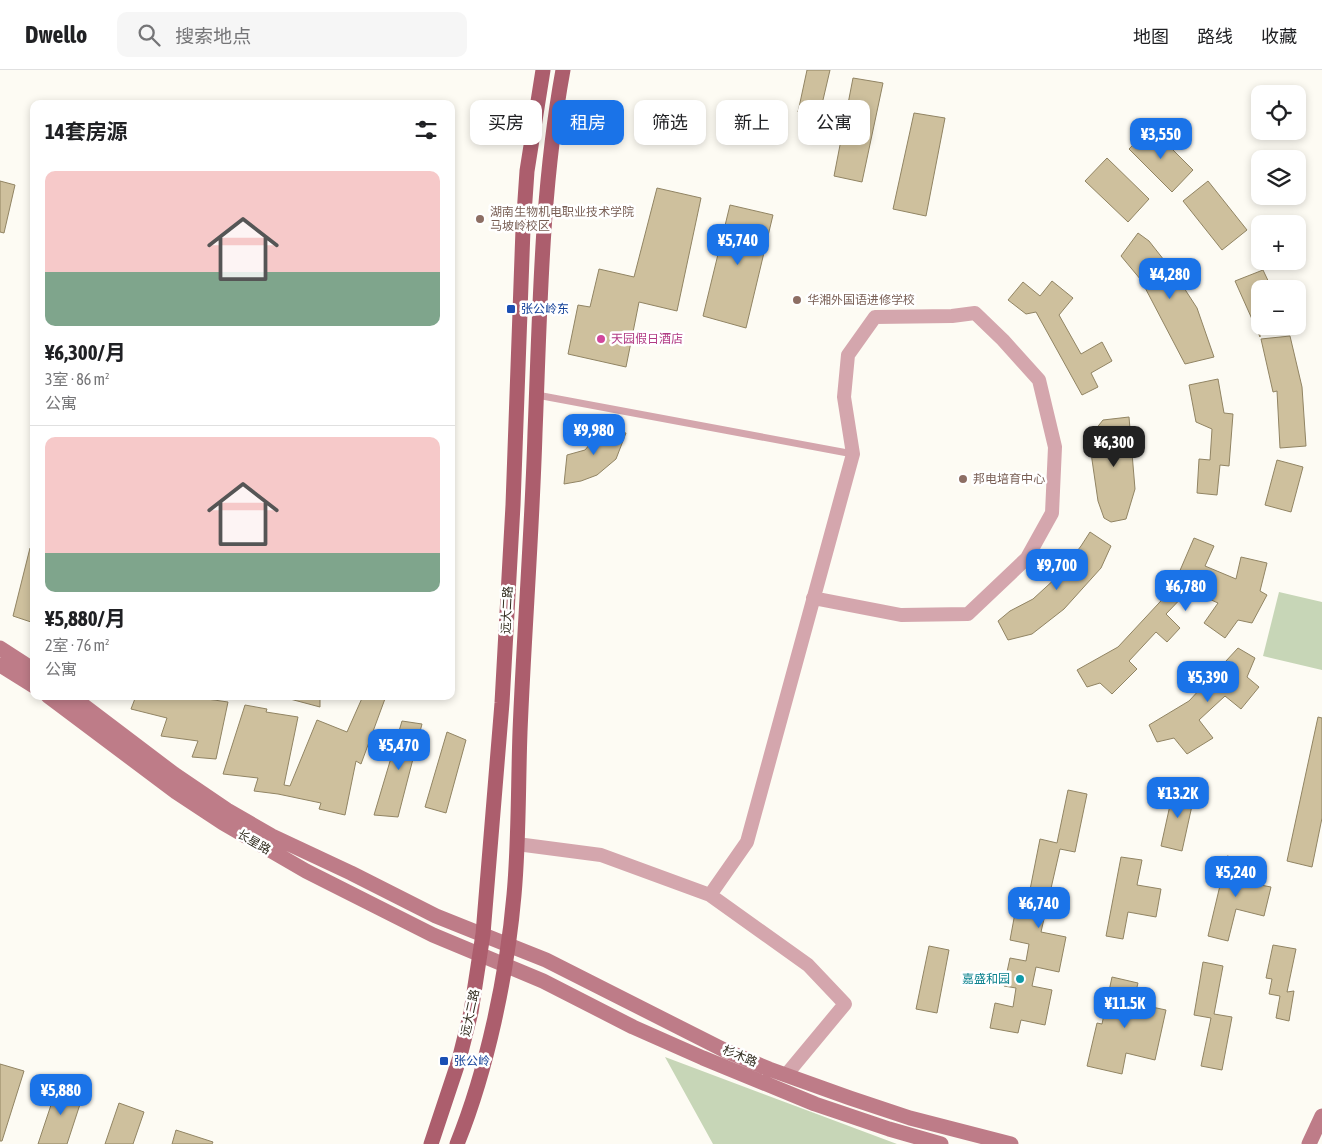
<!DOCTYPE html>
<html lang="zh">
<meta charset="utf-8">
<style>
:root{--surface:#fff;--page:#f6f6f6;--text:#202124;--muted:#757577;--line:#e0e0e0;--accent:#1a73e8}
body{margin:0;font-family:"Asap Condensed","Noto Sans SC",sans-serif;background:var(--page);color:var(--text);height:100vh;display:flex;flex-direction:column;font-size:19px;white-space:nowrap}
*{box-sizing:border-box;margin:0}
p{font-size:16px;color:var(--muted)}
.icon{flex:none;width:28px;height:28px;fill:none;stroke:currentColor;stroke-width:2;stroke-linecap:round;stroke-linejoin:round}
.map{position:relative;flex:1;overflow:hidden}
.details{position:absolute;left:30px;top:30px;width:425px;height:600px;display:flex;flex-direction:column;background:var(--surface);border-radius:10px;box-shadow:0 2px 8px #0003}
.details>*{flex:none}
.guide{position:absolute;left:470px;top:30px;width:475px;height:45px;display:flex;gap:10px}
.tools{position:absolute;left:1251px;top:15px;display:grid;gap:10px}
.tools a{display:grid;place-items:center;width:55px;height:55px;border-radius:10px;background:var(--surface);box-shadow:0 2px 8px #0003;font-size:25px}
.price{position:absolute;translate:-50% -42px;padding:0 11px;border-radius:10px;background:var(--accent);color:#fff;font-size:16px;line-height:32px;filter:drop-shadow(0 1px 2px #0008)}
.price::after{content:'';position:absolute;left:50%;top:30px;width:15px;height:11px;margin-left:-8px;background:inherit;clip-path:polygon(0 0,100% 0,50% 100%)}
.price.active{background:#222;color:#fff}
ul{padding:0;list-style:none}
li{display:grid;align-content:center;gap:10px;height:265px;padding:0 15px}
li+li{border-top:1px solid var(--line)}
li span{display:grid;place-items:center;height:155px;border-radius:10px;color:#555}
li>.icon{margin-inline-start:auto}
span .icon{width:90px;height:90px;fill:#fffc;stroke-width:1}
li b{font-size:21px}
h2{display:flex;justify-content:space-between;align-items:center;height:60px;padding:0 15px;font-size:21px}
.tag{padding:0 18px;border-radius:10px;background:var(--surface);box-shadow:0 2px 8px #0003;font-size:18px;line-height:45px}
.tag.active{background:var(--accent);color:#fff}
header{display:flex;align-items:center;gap:30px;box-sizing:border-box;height:70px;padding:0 25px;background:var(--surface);border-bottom:1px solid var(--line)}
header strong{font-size:24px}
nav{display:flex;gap:28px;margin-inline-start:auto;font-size:18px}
.search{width:350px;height:45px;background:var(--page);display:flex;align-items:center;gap:12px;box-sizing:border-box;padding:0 18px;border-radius:10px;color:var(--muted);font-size:19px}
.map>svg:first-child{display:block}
.green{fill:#c7d6b7}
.building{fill:#cec09d;stroke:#918463}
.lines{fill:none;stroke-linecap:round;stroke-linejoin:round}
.service{stroke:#d4a6ad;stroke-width:7}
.minor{stroke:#d4a6ad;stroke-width:14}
.secondary{stroke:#be7c88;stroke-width:15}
.primary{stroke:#ac5e6d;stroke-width:15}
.education-dot{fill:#8d6e63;stroke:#fff;stroke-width:2}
.transit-dot{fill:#1a4fb4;stroke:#fff;stroke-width:2}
.hotel-dot{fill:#d1479c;stroke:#fff;stroke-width:2}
.culture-dot{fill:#0f9aa8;stroke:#fff;stroke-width:2}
.labels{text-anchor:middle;stroke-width:5;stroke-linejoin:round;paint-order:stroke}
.education-label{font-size:12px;fill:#785e54;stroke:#fff;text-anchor:start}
.transit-label{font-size:12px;fill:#164399;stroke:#fff;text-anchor:start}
.hotel-label{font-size:12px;fill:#b23c85;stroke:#fff;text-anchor:start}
.street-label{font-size:12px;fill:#2e291b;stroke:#fff}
.culture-label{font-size:12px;fill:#0d838f;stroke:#fff;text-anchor:end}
</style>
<header>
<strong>Dwello</strong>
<div class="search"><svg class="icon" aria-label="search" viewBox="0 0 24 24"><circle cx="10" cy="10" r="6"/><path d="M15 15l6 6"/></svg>搜索地点</div>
<nav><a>地图</a><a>路线</a><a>收藏</a></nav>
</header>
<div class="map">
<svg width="1322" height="1074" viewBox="0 0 1322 1074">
<rect width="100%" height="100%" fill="#fdfbf3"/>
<path class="green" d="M1279 522 1322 532V600L1263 586Z
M665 987 897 1074H713Z"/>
<path class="building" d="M807 0H830L819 47 798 42Z
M853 8 883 13 862 112 834 106Z
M914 43 945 48 926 146 893 139Z
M1150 57 1193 100 1172 122 1129 79Z
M1107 88 1149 129 1128 152 1085 111Z
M0 111 15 115 4 163 0 162Z
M1208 111 1247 160 1222 180 1183 131Z
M657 118 701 128 677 241 639 232 626 297 568 284 578 235 590 237 599 199 634 207Z
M730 135 773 145 746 258 703 246Z
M1138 163 1149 171 1175 204 1197 238 1214 287 1185 294 1141 210 1121 186Z
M1263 200 1272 219H1260V267L1235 211Z
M1052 211 1073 228 1059 245 1081 284 1102 272 1112 291 1091 303 1098 317 1082 325 1036 242 1026 244 1008 230 1023 212 1040 226Z
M1290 266 1302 317 1306 376 1280 378 1277 321 1273 322 1261 269Z
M1218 309 1224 343 1233 344 1229 396 1220 395 1217 425 1197 423 1199 389 1210 390 1212 359 1196 352 1189 315Z
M1129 347 1135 419 1126 449 1111 452 1104 448 1098 431 1090 376 1095 360 1103 350Z
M598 358 626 363 616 389 597 405 581 411 564 414 567 385 585 380 595 368Z
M1277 390 1303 397 1291 442 1265 435Z
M1090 462 1111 476 1101 498 1064 539 1032 564 1008 570 998 551 1010 541 1033 529 1057 507 1081 476Z
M1194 468 1214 476 1205 496 1236 509 1241 487 1267 493 1260 521 1267 525 1252 553 1238 550 1225 568 1204 553 1218 533 1189 520 1166 544 1180 558 1167 572 1156 562 1129 591 1137 599 1112 624 1100 613 1087 617 1077 600 1118 577 1172 519Z
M30 478 34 479V553L13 546Z
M1238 578 1255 588 1247 607 1259 617 1241 639 1225 626 1199 650 1213 668 1187 684 1174 668 1157 672 1149 655 1189 631Z
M136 626H186L228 632 216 689 192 687 198 671 161 666 167 648 131 639Z
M290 626H320V637L290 629Z
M363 626H386L361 694 356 691 345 745 319 739 321 733 278 724 254 721 258 708 223 704 245 635 267 639 266 642 298 647 284 715 290 716 317 650 347 662Z
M1318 647 1322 648V748L1312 797 1287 791Z
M402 651 422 654 398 747 374 745Z
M447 662 466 670 446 743 425 737Z
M1174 717 1195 722 1182 781 1161 776Z
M1068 720 1087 724 1075 782 1060 779 1041 862 1066 867 1059 902 1036 897 1032 916 1052 920 1045 955 1021 950 1018 963 990 958 995 933 1013 937 1016 918 1004 916 1010 888 1026 891 1029 874 1010 870 1015 843 1025 845 1040 769 1057 773Z
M1227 786 1250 791 1245 812 1271 817 1264 846 1236 839 1228 871 1208 866Z
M1121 787 1142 790 1137 815 1161 819 1156 847 1128 842 1123 869 1106 866Z
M1273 875 1296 879 1287 922 1294 921 1289 951 1276 948 1280 926 1269 924 1272 909 1266 908Z
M929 876 949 880 937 943 916 939Z
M1203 892 1223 896 1214 944 1232 947 1222 1000 1201 996 1211 948 1194 945Z
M1112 907 1138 913 1133 933 1166 940 1155 990 1126 983 1122 1004 1087 996 1097 953 1102 954Z
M0 994 24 1001 2 1071H0Z
M58 1014 84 1022 67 1074H38Z
M119 1033 144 1042 133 1074H105Z
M176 1060 213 1072 212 1074H172Z"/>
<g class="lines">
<path class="service" d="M537 325 853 384"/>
<path class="minor" d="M517 774 601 785 710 825 808 895 845 934 786 1005
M710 825 747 772 853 384 844 327 848 285 875 247 952 246 975 243 1003 270 1039 310 1055 377 1052 443 1027 488 968 544 901 545 813 528"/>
<path class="secondary" d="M0 578 34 600
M0 595 34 616
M48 626 176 722 223 753 306 801 433 865 543 911 633 957 703 988 815 1034 889 1059 941 1074
M71 626 174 704 227 740 272 766 351 803 436 846 546 890 724 980 769 999 850 1028 910 1048 1011 1074
M1309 1074 1322 1046"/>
<path class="primary" d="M431 1074 459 990 471 942 483 864 502 633 513 435 523 159 527 101 543 0
M457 1074C487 1000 507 905 514 825 519 771 518 717 520 662 524 563 532 463 535 363 540 242 541 120 563 0"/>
</g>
<g class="education-dot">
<circle cx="480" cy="149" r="5"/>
<circle cx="797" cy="230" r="5"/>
<circle cx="963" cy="409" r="5"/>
</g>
<g class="transit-dot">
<rect x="506" y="234" width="10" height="10" rx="2.5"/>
<rect x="439" y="986" width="10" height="10" rx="2.5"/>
</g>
<circle class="hotel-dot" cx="601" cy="269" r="5"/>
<circle class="culture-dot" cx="1020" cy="909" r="5"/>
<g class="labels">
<g class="education-label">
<text x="490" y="146">湖南生物机电职业技术学院<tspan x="490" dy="14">马坡岭校区</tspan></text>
<text x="807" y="234">华湘外国语进修学校</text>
<text x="973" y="413">邦电培育中心</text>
</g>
<g class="transit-label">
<text x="521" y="243">张公岭东</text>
<text x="454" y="995">张公岭</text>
</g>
<g class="hotel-label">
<text x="611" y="273">天园假日酒店</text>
</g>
<g class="street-label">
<text transform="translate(507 540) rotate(-87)" y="4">远大二路</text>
<text transform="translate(254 772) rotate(30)" y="4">长星路</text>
<text transform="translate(470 943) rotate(-78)" y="4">远大二路</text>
<text transform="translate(740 986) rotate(23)" y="4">杉木路</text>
</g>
<g class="culture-label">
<text x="1010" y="913">嘉盛和园</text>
</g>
</g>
</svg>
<div class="tools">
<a><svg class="icon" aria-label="locate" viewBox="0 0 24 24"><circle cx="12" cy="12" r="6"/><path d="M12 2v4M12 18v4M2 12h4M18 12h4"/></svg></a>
<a><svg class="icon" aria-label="layers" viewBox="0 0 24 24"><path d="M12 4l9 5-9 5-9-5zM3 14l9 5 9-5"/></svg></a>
<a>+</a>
<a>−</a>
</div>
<b class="price" style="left:1161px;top:90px">¥3,550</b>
<b class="price" style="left:738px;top:196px">¥5,740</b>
<b class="price" style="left:1170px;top:230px">¥4,280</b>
<b class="price" style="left:594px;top:386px">¥9,980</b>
<b class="price active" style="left:1114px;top:398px">¥6,300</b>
<b class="price" style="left:1057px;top:521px">¥9,700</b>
<b class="price" style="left:1186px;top:542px">¥6,780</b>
<b class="price" style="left:1208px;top:633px">¥5,390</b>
<b class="price" style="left:399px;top:701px">¥5,470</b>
<b class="price" style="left:1178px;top:749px">¥13.2K</b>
<b class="price" style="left:1236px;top:828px">¥5,240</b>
<b class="price" style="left:1039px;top:859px">¥6,740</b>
<b class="price" style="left:1125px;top:959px">¥11.5K</b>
<b class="price" style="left:61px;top:1046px">¥5,880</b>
<div class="guide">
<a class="tag">买房</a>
<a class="tag active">租房</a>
<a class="tag">筛选</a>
<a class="tag">新上</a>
<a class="tag">公寓</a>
</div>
<section class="details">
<h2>14套房源<svg class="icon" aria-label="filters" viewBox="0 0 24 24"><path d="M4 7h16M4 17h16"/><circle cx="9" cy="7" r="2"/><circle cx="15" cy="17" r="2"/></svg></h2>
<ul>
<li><span style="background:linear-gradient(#f6c9c9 65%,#7fa58c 0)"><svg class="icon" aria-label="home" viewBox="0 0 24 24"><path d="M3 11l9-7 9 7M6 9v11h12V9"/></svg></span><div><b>¥6,300/月</b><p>3室 · 86 m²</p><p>公寓</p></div></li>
<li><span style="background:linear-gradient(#f6c9c9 75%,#7fa58c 0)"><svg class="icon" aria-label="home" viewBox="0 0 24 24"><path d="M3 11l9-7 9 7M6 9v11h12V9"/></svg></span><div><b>¥5,880/月</b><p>2室 · 76 m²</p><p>公寓</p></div></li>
</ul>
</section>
</div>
